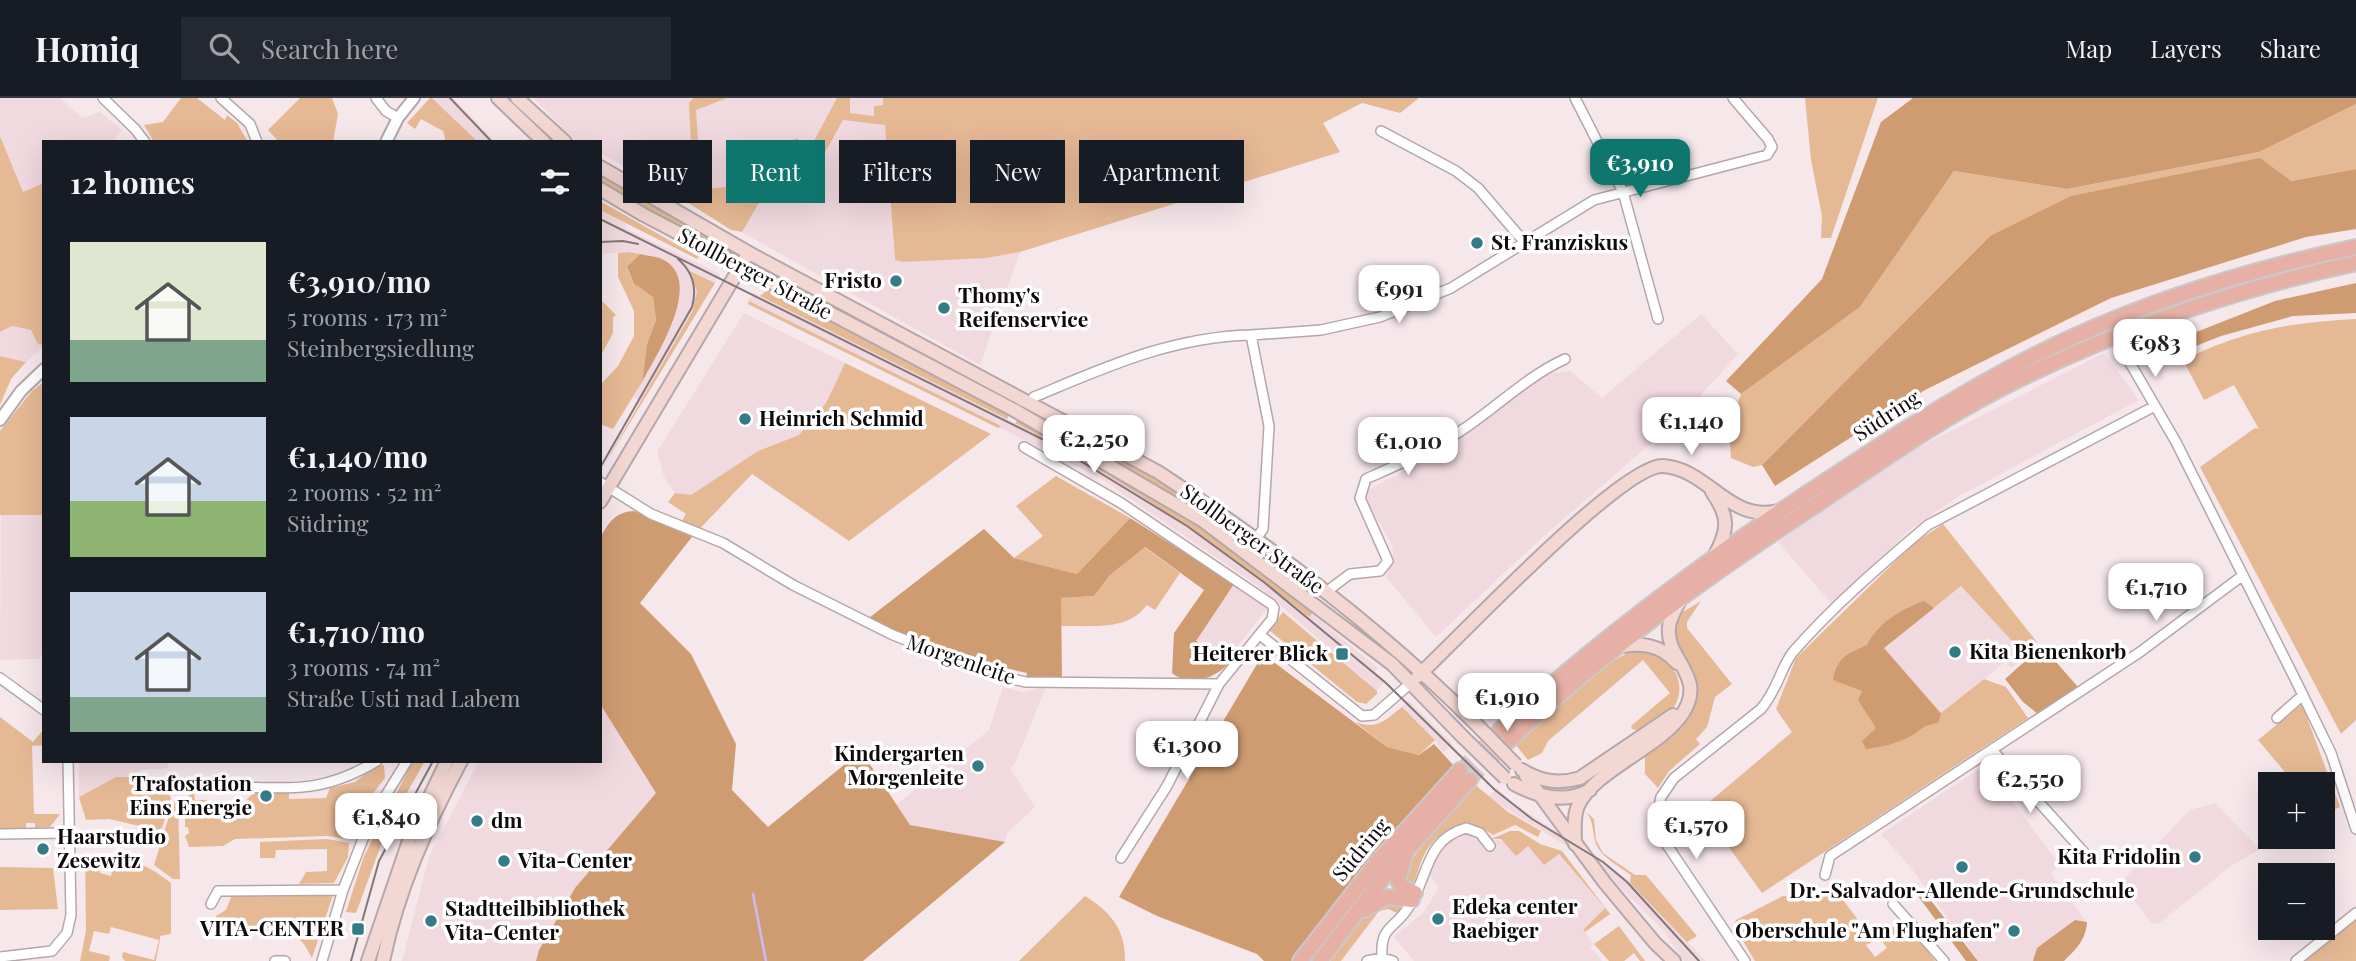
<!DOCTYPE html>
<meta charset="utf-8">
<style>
:root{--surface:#171b24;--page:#242831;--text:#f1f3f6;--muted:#9ea1a6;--line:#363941;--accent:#0f766e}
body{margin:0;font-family:"Playfair Display",serif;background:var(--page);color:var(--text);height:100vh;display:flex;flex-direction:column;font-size:26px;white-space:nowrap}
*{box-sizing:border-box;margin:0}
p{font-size:23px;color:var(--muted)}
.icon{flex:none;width:38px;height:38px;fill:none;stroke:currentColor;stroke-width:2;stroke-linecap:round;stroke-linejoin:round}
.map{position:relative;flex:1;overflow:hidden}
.drawer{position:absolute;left:42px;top:42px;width:560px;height:623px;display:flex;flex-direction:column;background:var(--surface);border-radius:0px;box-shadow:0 7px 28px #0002}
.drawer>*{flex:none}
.hud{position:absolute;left:623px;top:42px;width:665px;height:63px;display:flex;gap:14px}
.fabs{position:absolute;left:2258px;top:674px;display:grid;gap:14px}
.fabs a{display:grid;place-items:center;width:77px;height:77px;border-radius:0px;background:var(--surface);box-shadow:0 7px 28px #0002;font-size:35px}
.price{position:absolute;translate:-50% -60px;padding:0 16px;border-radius:14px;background:#fff;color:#222;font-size:23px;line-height:46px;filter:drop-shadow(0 2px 4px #0008)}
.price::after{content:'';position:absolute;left:50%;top:42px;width:21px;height:16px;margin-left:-10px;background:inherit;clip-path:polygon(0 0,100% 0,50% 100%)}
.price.on{background:var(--accent);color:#fff}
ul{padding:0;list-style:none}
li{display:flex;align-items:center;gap:21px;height:175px;padding:0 28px}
li span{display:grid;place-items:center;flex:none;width:196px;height:140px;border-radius:0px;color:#555}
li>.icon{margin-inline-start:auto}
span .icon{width:84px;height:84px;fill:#fffc;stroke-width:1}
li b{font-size:30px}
h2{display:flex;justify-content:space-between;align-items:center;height:84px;padding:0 28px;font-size:30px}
.pill{padding:0 24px;border-radius:0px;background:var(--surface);box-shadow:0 7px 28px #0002;font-size:24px;line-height:63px}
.pill.on{background:var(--accent);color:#fff}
header{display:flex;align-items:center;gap:42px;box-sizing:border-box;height:98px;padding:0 35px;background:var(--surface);border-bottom:2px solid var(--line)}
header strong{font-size:33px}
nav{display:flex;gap:38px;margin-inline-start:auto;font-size:24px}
.search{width:490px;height:63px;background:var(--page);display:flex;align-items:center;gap:18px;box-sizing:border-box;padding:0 24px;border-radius:0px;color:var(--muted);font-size:26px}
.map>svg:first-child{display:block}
.built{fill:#f0d9df}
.green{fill:#e6b995}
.forest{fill:#cf9c72}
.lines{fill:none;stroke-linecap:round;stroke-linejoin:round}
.stream{stroke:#cdb9f3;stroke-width:2.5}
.primary-tunnel{stroke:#d3c6c9;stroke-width:14;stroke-dasharray:14 7;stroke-linecap:butt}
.minor-casing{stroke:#b4a7aa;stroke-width:12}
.tertiary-casing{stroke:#b4a7aa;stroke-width:14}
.secondary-casing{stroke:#b4a7aa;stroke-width:16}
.primary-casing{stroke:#cac9c9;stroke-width:18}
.minor{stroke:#fff;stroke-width:9}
.tertiary{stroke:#fff;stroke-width:10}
.secondary{stroke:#f3d7d3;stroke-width:12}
.primary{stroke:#e6b0a6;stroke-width:14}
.tram{stroke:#82787a;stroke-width:2}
.secondary-bridge-casing{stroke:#b4a7aa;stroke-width:16;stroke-linecap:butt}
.secondary-bridge{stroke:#f3d7d3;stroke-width:12}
.poi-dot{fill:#347b86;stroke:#fff;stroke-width:2.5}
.labels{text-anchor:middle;stroke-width:7;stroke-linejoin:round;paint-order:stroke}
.poi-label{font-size:21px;font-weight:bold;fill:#0f0a0b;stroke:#fff;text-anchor:start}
.street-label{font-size:21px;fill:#0f0a0b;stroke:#fff}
</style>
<header>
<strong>Homiq</strong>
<div class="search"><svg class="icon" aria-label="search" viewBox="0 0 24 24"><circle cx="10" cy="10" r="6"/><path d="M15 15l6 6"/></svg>Search here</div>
<nav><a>Map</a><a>Layers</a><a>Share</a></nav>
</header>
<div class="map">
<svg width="2356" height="863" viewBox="0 0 2356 863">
<rect width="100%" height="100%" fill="#f6e7eb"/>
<path class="built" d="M0 0H60L82 20 100 14 122 32 113 44H44V85L23 94 0 38Z
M432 0H453L495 44H465Z
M533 0H883L895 162 986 160 1020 154 980 267 600 55V44H580L573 40Z
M600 112 626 126 625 130 720 176 715 185 692 173 697 194 692 214 641 304 633 299 673 224 676 173 662 161 629 154 600 156Z
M754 195 1007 321 1104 373 1188 427 1309 519 1312 516 1378 570 1375 574 1384 581 1383 586 1377 593 1261 490 1100 380 748 203Z
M744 215 845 265 826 305 799 337 758 353 691 397 675 395 664 379 657 354Z
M1701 216 1738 256 1680 320 1537 444 1436 539 1386 479 1394 462 1392 447 1365 400 1368 392 1419 365 1544 276 1570 273 1602 300Z
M12 228 31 232 36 244 44 248 26 264 0 258V234Z
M2104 255 2139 302 1961 397 1911 431 1832 506 1778 444 1900 359Z
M1 417H44V554L39 561 0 562Z
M1234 486 1268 509 1227 562 1195 543Z
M1961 488 2026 558 2011 570 2005 564 1941 616 1884 549Z
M1003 589 1023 594 1046 589 1015 665 1010 670 1035 709 1007 735 1005 744 910 727 896 707 989 632Z
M1408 602 1453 646 1443 655 1435 642 1402 609Z
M600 606 656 695 575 790 539 852 536 863H402L429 759 479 663H600Z
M79 663H168V670L139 672V679H116L79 699Z
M1985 667 2060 767 2051 775 2085 822 2038 863H1979L1912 771 1881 736Z
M1497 690 1513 705 1565 739 1574 753 1488 699Z
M2215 705 2260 751 2231 768 2158 826 2151 824 2120 785 2190 712Z
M1458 732 1491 737 1492 741 1558 755 1605 811 1583 832 1594 846 1590 849 1602 863H1414L1394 839 1424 814 1439 789 1430 777 1422 775 1427 761Z
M1592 755 1627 781 1706 863H1684L1663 832 1604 773Z"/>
<path class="green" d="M181 0H197L225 22 227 17 237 25 248 44H154L144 27 163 24Z
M300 0H332L338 16 333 44H279L268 32Z
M430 0H432L478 44H446L443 33 421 21 415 31 407 25Z
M693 0H727L696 12 701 91 727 89 752 103 756 95 764 96 742 134 731 132 679 99 686 90H693L689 5Z
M837 0H850V15L874 18V8L883 7V0H1419L1400 15 1362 5 1323 25 1340 54 1020 154 986 160 902 164 895 162 885 27 843 22 808 85 817 93 803 83 801 67Z
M1805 0H1878L1831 140H1821L1822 118 1811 62Z
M2356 6V71L1990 138 1762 367 1753 369 1731 360 1729 331 1741 296 1860 209 1954 73 2067 91 2259 54Z
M0 38 23 94 44 85V248L37 245 31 232 12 228 0 234Z
M798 40 800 49 779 87 773 89 770 82 793 42Z
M600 76 722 145 720 149C680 127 639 109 600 85Z
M600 103 699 159 697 161 600 112Z
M629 154 640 156 627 170 634 186 653 199 656 222 647 246 642 284 613 331 600 326V287L618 268 634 238V213L618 179V155Z
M690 173 715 185 603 369 692 214 697 194Z
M770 189 1010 315 1007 321 760 198Z
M600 201 616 217 613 219V235L600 259Z
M749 203 1001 328 998 330 748 206Z
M2356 221V622L2341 636 2200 369 2255 330 2259 331 2234 287 2204 302 2183 262C2246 232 2287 225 2356 221Z
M0 258 26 264 11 281 0 307Z
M845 265 991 336 849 443 752 376 692 439 676 432 686 416 668 404 675 395 691 397 758 353 799 337 826 305Z
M44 284V417H0V333L32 293Z
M1021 306 1139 369 1249 442 1197 416 1020 310Z
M1015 320 1208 433 1315 512 1309 519C1217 446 1120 379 1015 325L1018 322Z
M1056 378 1130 420 1077 476 1014 460 1043 438 1016 408Z
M1943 426 2037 544 2026 558 1961 488 1884 550 1941 615 1984 581 2006 589 2028 620 1762 795 1701 711 1792 634 1776 611 1796 560 1913 446Z
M1144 449 1180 475 1155 512 1147 507C1127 534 1091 527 1059 528L1061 500 1094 498 1110 477Z
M1701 503 1687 524V530L1732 586 1715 599 1707 629 1696 641 1700 646 1669 673 1658 690 1645 676V657L1690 609 1673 538 1676 518Z
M1283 514 1377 593V596L1366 606 1357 604 1269 532Z
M1636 550C1666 551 1692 582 1673 611 1666 621 1652 627 1641 633L1632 631 1631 628 1670 595 1643 562 1548 643 1542 655 1528 662 1514 645 1608 566Z
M2302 606 2340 709 2322 717V686H2295L2258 642Z
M1402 609 1435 642 1419 657 1387 649 1355 624C1377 632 1384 623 1402 609Z
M0 619 33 644 44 631V647L32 648 34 716H60L50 729 35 730V725H26V730L0 731Z
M413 663H425L388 728 356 815 346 814 364 758Z
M384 667 385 680 363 708 349 741 327 738 235 741 223 748 189 749 185 738 189 735 188 729H185V701L191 695H194L195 702H207V716H233L253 695 289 693V701L326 700 330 690 355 684 373 670Z
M116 679H145L163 685 171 700 162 730 157 732 109 721 86 722 79 699Z
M1473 685 1508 714 1541 733 1538 739 1515 727 1493 737C1468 719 1440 728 1424 757 1419 767 1417 779 1412 789L1403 790 1404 771Z
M174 702 178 703 180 781H173L154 767Z
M1586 714 1594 721 1596 742 1603 755 1635 777H1646L1697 838 1687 844 1630 785 1631 777C1620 769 1602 760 1596 746 1592 734 1594 723 1586 714Z
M1510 733H1519L1540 746 1562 753 1610 816 1585 834 1583 832 1605 810 1559 756 1544 767 1528 748 1516 758 1501 741H1491Z
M327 741 349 745 348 759 334 785 299 786 306 774 327 773V751L276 752 275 760H260V744Z
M85 757 98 762 100 775 111 778 114 765C135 758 155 773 171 785V836L160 838V842L156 862V863H125L122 859 123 854 154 862 159 842 111 829 109 836 94 833 89 853 110 858 109 863H80L86 833Z
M0 769 53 770 58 811 0 812Z
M334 794 312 860 304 846 288 831 216 828V818L226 812 232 796Z
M1085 798C1110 813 1126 832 1125 863H1019Z
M1783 798H1840L1874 843 1866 847 1875 859 1887 850 1876 834 1882 830 1908 828 1935 863H1755L1734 828 1736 822Z
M1383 802 1405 808 1397 815 1388 811 1379 813 1341 863H1326L1368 814Z
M2356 820V863H2305Z
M1619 828 1645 863H1640L1634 855 1624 863H1609L1594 846Z"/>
<path class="forest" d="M1913 0H2356V6L2259 54 2067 91 1954 73 1860 209 1741 296 1726 283 1822 181 1881 24Z
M2260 60 2291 83 2356 71V131L2306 139 2111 200 1925 292 1775 388 1762 367 1990 138 2071 98Z
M640 156C647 158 656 158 662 161 706 182 656 257 642 284L647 246 656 222 653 199 634 186 627 169Z
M2356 185V215L2293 218 2221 238 2176 256 2171 244 2275 203Z
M634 413 692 439 640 505 691 556 736 646 732 692 768 729 861 653 910 727 1005 744 863 863H536L539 852 575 790 656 695 600 606V440C609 424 615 414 634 413Z
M1130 420 1234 486 1196 543 1227 562V567C1213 581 1189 589 1172 575L1174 535 1204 492 1145 449 1110 477 1094 498 1061 500 1062 580 1026 581 1027 575 1000 569 998 576 865 523 984 431 1014 460 1077 476Z
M1924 503 1934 510 1884 550 1941 616 1938 625C1919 628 1923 632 1909 639 1896 646 1881 649 1866 651L1862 643 1876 630 1858 602 1862 593 1833 582C1837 560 1846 556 1867 547 1878 525 1901 511 1924 503Z
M2042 548 2078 589 2043 620 2023 604 2005 581Z
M1263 556 1387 649 1419 657 1434 646 1455 669 1373 761 1293 863H1264L1257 856 1157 818 1119 799Z
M1912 788 1922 791 1978 863H1966L1918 798 1908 793Z
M2075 822 2087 824C2086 842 2076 851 2064 863H2033L2037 850Z"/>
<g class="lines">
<path class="stream" d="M753 796 766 863"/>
<path class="primary-tunnel" d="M1460 672 1498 634
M1470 682 1508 644"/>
<defs>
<path id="minor" d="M103 0 135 31 145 44
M221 0 250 26 257 44
M376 0 386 13 398 20
M1575 0 1623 94 1658 221
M1381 33 1456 73 1478 90 1526 146
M1251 237 1321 232 1380 219 1451 190 1594 102 1767 57 1772 49 1768 41 1733 0
M2115 239 2176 344 2297 585 2331 655 2356 731
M1029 305 1034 299C1106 269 1171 239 1251 237L1269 328 1263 431 1246 455
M600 384 651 416 723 445 793 487 893 537 998 578 1026 584 1219 586 1272 521 1274 510 1271 506 1121 405 1024 349
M1326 494 1350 476 1380 473 1388 463 1360 400 1366 381C1399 366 1432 352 1462 332 1497 309 1526 279 1565 261
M1260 537 1362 618 1374 617 1412 584
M0 580 44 612
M2277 620 2303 597
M1993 653 2089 760
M235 689C296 690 322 695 377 663
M0 736 68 735
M1121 760 1167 688 1219 586
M1825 777 1830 758 2140 554 2242 478
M211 806 218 793 343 792
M1893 806 1944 863
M0 859 52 853 67 835 71 817 68 663
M1382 860C1380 827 1394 832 1408 810 1429 780 1424 742 1466 730L1480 735 1490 748
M275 863H285
M322 863 343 792 370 723 407 663
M1367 863 1382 860 1393 863
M1745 863 1663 741 1657 719 1661 699 1674 680 1761 611C1778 591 1781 569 1793 554 1833 508 1882 466 1928 427L2153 309
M2296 863 2356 815"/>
<path id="tertiary" d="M386 44 398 20 414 0
M0 322 21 293 44 271"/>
<path id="secondary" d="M498 0 544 44
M517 0 565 44
M600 69 749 155 1158 374C1271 448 1380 530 1475 625
M600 91 644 117 1014 312 1202 422 1392 566 1462 638
M1712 394C1729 418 1729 431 1715 457
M600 404 745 161
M1617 549C1640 544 1660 546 1677 565
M1418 578C1457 542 1622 366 1663 368 1709 371 1728 425 1779 413
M1522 672C1540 683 1558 687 1580 680L1673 617
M1526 678 1605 785 1655 845 1674 863
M1514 686C1538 699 1565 706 1590 692
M1575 746C1575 734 1573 719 1578 708 1593 673 1661 649 1683 615 1707 578 1665 561 1669 529 1670 519 1677 509 1681 500
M368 863 410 740 447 663
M383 863C398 792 427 727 461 663"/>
<path id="primary" d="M1499 633C1596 544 1699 467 1809 394 1883 345 1956 297 2035 257 2136 206 2246 172 2356 149
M1509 643C1599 557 1698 485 1801 417 1866 374 1929 328 1998 292 2110 234 2233 192 2356 165
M1405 758 1398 783 1402 789 1415 795
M1364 812 1387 799 1412 802
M1300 863 1377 764 1460 672
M1320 863 1389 772 1470 682"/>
</defs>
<use href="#minor" class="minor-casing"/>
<use href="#tertiary" class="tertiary-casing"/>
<use href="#secondary" class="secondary-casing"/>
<use href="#primary" class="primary-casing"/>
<use href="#minor" class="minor"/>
<use href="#tertiary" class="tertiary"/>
<use href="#secondary" class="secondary"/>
<use href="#primary" class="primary"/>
<path class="tram" d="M450 0 492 44
M600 121 1056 348 1187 428 1265 485 1386 585 1495 692 1532 721 1603 764 1627 784 1699 863
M600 144 623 143 638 146
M600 370 692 209C697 191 693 174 678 161
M351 863 379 763 433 663"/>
<defs>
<path id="secondary-bridge" d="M1475 625 1516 667
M1462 638 1505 680"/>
</defs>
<use href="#secondary-bridge" class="secondary-bridge-casing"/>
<use href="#secondary-bridge" class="secondary-bridge"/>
</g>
<g class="poi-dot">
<circle cx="1477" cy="145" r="7"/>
<circle cx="896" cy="183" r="7"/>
<circle cx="944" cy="210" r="7"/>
<circle cx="745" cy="321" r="7"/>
<circle cx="1955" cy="554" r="7"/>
<rect x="1335" y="549" width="14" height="14" rx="3.5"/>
<circle cx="978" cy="668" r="7"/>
<circle cx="266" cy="698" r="7"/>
<circle cx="477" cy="723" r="7"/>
<circle cx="43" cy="751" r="7"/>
<circle cx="2195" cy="759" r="7"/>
<circle cx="504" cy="763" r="7"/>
<circle cx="1962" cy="769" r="7"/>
<circle cx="1438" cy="821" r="7"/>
<circle cx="431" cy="823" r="7"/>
<rect x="351" y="824" width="14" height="14" rx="3.5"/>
<circle cx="2014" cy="833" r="7"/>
</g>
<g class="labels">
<g class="poi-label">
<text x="1491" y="152">St. Franziskus</text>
<text x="882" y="190" text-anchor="end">Fristo</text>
<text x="958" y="205">Thomy's<tspan x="958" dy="24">Reifenservice</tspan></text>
<text x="759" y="328">Heinrich Schmid</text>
<text x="1969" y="561">Kita Bienenkorb</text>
<text x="1328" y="563" text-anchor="end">Heiterer Blick</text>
<text x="964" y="663" text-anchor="end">Kindergarten<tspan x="964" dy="24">Morgenleite</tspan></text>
<text x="252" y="693" text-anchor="end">Trafostation<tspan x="252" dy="24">Eins Energie</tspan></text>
<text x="491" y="730">dm</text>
<text x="57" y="746">Haarstudio<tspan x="57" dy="24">Zesewitz</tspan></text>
<text x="2181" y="766" text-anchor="end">Kita Fridolin</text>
<text x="518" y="770">Vita-Center</text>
<text x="1962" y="800" text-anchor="middle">Dr.-Salvador-Allende-Grundschule</text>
<text x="1452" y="816">Edeka center<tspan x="1452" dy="24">Raebiger</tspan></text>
<text x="445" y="818">Stadtteilbibliothek<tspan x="445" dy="24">Vita-Center</tspan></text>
<text x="344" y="838" text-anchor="end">VITA-CENTER</text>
<text x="2000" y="840" text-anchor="end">Oberschule "Am Flughafen"</text>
</g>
<g class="street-label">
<text transform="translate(755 176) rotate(28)" y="7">Stollberger Straße</text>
<text transform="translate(1887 318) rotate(-33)" y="7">Südring</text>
<text transform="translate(1252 441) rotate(36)" y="7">Stollberger Straße</text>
<text transform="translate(961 562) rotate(19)" y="7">Morgenleite</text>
<text transform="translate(1361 752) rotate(-50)" y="7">Südring</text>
</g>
</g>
</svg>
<div class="fabs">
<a>+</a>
<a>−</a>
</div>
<b class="price on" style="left:1640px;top:101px">€3,910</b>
<b class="price" style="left:1399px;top:227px">€991</b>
<b class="price" style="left:2155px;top:281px">€983</b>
<b class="price" style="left:1691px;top:359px">€1,140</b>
<b class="price" style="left:1094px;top:377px">€2,250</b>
<b class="price" style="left:1408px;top:379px">€1,010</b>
<b class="price" style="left:2156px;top:525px">€1,710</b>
<b class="price" style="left:1507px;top:635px">€1,910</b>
<b class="price" style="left:1187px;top:683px">€1,300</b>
<b class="price" style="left:2030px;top:717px">€2,550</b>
<b class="price" style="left:386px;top:755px">€1,840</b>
<b class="price" style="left:1696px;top:763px">€1,570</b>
<div class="hud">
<a class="pill">Buy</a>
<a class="pill on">Rent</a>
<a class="pill">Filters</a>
<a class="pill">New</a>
<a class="pill">Apartment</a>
</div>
<section class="drawer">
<h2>12 homes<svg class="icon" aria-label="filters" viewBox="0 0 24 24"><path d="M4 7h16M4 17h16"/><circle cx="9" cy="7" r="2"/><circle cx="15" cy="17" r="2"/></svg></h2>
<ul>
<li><span style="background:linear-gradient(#dfe7d0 70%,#7fa58c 0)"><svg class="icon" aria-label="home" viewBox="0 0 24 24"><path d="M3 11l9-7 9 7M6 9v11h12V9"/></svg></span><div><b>€3,910/mo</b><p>5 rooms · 173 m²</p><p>Steinbergsiedlung</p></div></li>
<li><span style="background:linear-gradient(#c9d6e8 60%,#8fb573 0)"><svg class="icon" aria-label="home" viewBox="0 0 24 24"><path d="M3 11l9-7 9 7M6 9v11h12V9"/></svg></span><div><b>€1,140/mo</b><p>2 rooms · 52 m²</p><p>Südring</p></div></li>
<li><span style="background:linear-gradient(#c9d6e8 75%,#7fa58c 0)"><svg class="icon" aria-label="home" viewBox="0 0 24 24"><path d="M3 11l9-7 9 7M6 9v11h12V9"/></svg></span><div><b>€1,710/mo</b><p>3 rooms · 74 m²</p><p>Straße Usti nad Labem</p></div></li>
</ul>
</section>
</div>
